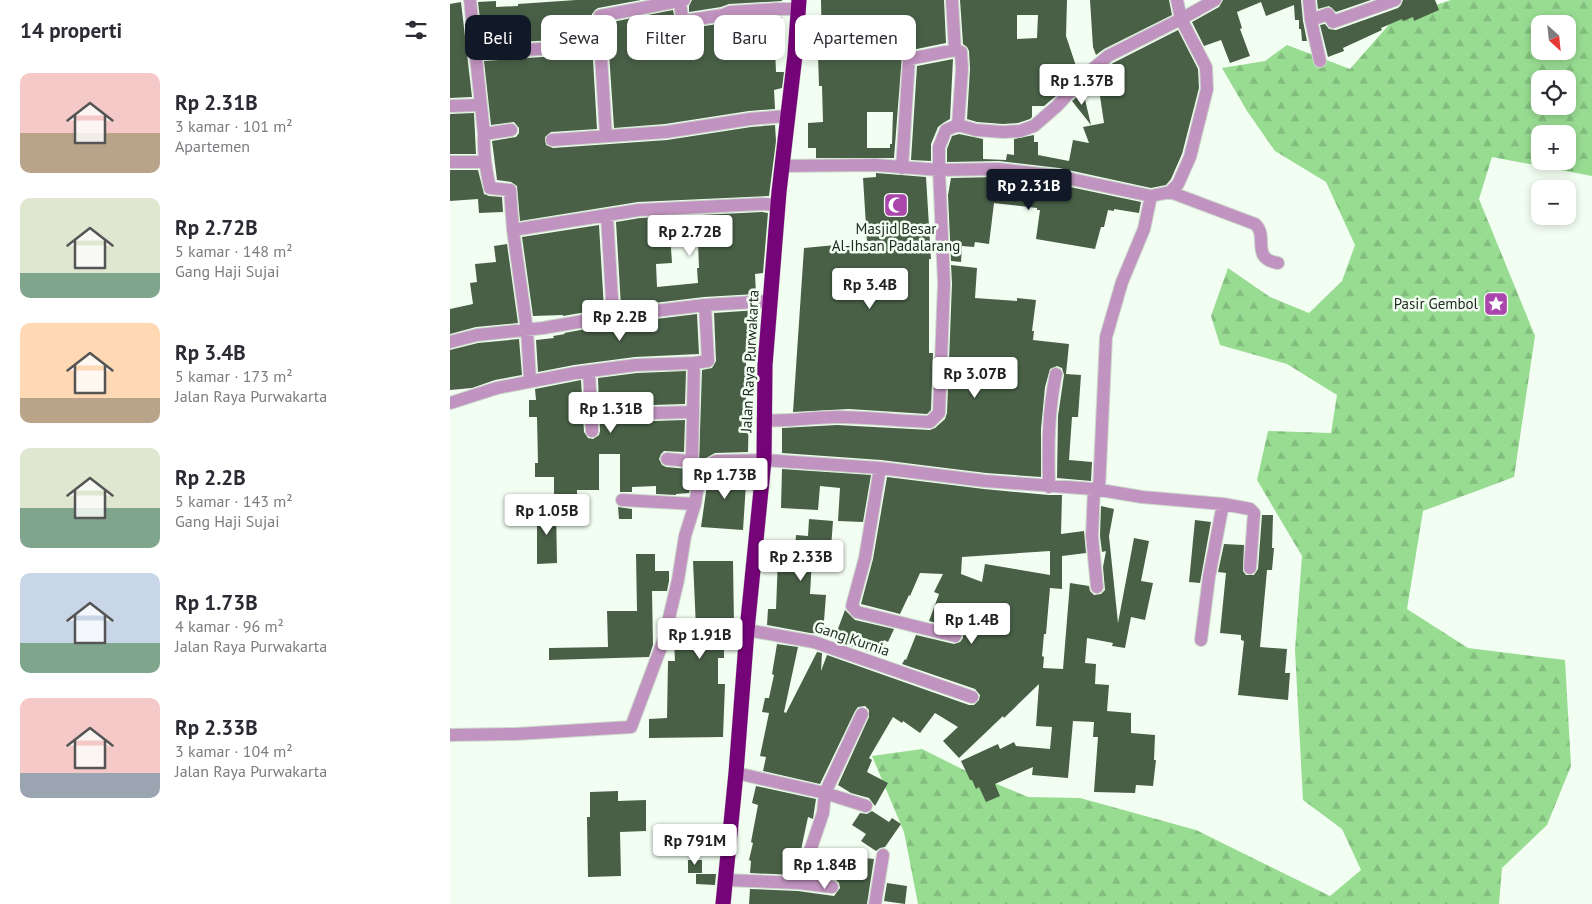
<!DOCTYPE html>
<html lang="id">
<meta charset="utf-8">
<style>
:root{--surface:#fff;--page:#f2f2f3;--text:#2b2b33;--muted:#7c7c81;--accent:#111827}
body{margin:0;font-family:"PT Sans",sans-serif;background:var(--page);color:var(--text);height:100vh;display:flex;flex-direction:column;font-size:19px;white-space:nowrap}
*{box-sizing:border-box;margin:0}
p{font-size:16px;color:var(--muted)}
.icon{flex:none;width:28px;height:28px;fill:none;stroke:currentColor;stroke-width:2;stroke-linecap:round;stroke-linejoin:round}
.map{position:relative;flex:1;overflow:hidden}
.side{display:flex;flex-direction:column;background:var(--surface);width:450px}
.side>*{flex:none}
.top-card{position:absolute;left:15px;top:15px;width:475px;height:45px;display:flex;gap:10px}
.needle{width:32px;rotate:153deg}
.buttons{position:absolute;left:1081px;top:15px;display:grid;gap:10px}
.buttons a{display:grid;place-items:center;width:45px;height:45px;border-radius:10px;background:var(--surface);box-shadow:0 2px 8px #0003;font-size:25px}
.price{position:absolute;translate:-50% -42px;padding:0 11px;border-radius:5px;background:#fff;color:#222;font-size:16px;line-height:32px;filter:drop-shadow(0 1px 2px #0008)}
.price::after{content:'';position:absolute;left:50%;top:30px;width:15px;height:11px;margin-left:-8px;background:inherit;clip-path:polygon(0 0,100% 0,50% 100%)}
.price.active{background:var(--accent);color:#fff}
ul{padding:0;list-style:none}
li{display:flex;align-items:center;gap:15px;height:125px;padding:0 20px}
li span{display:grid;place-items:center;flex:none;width:140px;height:100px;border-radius:10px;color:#555}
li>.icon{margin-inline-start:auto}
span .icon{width:60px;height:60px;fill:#fffc;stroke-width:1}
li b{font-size:21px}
h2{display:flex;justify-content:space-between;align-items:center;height:60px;padding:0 20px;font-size:21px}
.tag{padding:0 18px;border-radius:10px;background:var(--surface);box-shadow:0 2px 8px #0003;font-size:18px;line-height:45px}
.tag.active{background:var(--accent);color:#fff}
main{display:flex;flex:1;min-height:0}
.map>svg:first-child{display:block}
.forest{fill:url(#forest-firs);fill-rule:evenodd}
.building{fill:#496047;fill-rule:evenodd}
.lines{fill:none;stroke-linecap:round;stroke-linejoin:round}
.street-casing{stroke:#cdd8cc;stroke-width:14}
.highway-casing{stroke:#cdd8cc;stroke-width:16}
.street{stroke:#c193c0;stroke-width:12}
.highway{stroke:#760479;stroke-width:15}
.labels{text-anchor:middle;stroke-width:5;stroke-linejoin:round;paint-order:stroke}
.poi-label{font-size:15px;fill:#212b20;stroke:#f3fef2}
.street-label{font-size:15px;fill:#212b20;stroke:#f3fef2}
</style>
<main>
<section class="side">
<h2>14 properti<svg class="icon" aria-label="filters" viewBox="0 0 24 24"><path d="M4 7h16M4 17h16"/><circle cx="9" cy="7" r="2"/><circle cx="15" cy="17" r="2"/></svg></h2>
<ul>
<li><span style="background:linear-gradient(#f6c9c9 60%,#b9a48a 0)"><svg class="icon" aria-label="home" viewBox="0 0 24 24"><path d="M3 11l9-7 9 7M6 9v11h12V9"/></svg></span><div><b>Rp 2.31B</b><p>3 kamar · 101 m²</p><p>Apartemen</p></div></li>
<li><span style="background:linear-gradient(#dfe7d0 75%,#7fa58c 0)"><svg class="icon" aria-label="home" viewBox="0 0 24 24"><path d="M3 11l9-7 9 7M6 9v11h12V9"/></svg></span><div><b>Rp 2.72B</b><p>5 kamar · 148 m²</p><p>Gang Haji Sujai</p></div></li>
<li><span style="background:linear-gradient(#ffd9b3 75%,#b9a48a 0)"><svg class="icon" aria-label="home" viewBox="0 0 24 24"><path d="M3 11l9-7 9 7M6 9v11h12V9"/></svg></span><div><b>Rp 3.4B</b><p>5 kamar · 173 m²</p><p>Jalan Raya Purwakarta</p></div></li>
<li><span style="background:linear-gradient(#dfe7d0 60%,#7fa58c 0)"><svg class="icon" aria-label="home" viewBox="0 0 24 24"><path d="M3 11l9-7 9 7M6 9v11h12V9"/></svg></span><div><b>Rp 2.2B</b><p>5 kamar · 143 m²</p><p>Gang Haji Sujai</p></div></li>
<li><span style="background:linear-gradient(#c9d6e8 70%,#7fa58c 0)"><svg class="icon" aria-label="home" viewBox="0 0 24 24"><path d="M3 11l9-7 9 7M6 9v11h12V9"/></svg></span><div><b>Rp 1.73B</b><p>4 kamar · 96 m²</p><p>Jalan Raya Purwakarta</p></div></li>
<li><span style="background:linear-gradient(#f6c9c9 75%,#9aa5b1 0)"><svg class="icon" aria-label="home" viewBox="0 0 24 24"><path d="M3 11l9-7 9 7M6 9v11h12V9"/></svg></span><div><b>Rp 2.33B</b><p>3 kamar · 104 m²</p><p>Jalan Raya Purwakarta</p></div></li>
</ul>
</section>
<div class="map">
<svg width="1142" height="904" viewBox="0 0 1142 904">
<defs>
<pattern id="forest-firs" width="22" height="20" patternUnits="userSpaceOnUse" patternTransform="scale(1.25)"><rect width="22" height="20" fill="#98dc92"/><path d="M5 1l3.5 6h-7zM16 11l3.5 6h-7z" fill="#83bd7e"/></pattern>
</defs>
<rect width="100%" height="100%" fill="#f3fef2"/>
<path class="forest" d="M1001 0H1142V176L1042 157 1029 199 1085 336 1064 477 973 511 957 609 1018 648 1115 660 1121 766 1097 825 1052 868 1049 904H468L454 832 422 756 472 749 520 773 578 797 630 798 746 830 880 896 911 870 892 829 853 800 845 650 852 556 807 480 818 431 881 433 887 395 837 364 770 345 761 316 778 268 820 297 859 313 892 281 905 245 876 182 825 151 797 111 772 68 815 61 837 45 900 69 944 19ZM1090 24H1118V51H1090ZM1090 79H1118V106H1090ZM1090 134H1118V161H1090Z"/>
<path class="building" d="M126 0H191L148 8 145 10 142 14 141 25 147 129 101 132 95 137 96 145 103 148 217 140 301 127 325 125 326 141 319 196 188 202 70 221 67 186 61 182 47 180 42 141 66 137 69 133V128L64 122 41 125 34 61 107 56 113 52 114 47 110 41 105 40 33 44 28 2 46 1V7L68 6V4Z
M242 0H332V1L279 4 271 7 239 12V6Z
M371 0H494L496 43 457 51 452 55 444 158H366V148H358V123L373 122 372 86H369L368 55H372ZM417 112H443L442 144H440V148H417Z
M510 0H617L616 36 628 72 612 89 606 80V96L594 106H582V117L580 119 568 123 553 124 527 122 517 119 520 69 519 51 517 47 513 44ZM567 15H588L587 38 567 39Z
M640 0H719L722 15 654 49 646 55 643 47Z
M773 0H851L853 21 857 41H852L851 29H849V20H845L844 5 816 16 811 2 787 12 792 28 790 29 800 56 780 63 771 40 754 46 742 22 769 7Z
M867 0H921L886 12 879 6 868 9Z
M953 0H985L989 10 964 21 963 17 953 21 952 19 931 28 932 30 893 48 894 51 878 57 870 25 875 24 879 29 886 30 948 8 951 5Z
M11 2 22 97 0 98V4Z
M223 10 226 24 231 29H235L274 23 282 20 332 17V26H324L326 72H334L332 88 324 90 325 109 299 111 215 124 164 128 157 23ZM302 30 304 56 279 57 277 32Z
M728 30 748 69 749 88 732 154 721 179 716 185 701 188 609 168 549 161 497 162V149L502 136 509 134 533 139V159L556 160 557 154 564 155V139L584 135V142H588V155L619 161 623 140 639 143 633 127 654 123 647 76 663 63Z
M503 59 500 119 493 123 488 127 481 144V161L461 160 467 66Z
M633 91 641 125 622 101Z
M24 113 26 154H0V114Z
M0 170H28L34 194 39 196 52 197 53 212 29 213 28 199 0 201Z
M426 173 476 177 481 259H479V353H483L481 410 477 414 399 409 343 412 354 248 417 242 413 178 426 177Z
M548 177 606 184 691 202 689 213 664 209V211L658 210 654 227H651L645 249 586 239 590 210H587V208L544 203 539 244 525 242 524 247 512 246 511 262 501 261 498 195 501 178Z
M312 212 318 213 313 273 305 274 306 294 254 297 171 307 166 222 190 218ZM245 232V243H248L249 268H247L248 283 207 287 206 264 222 263 220 234Z
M149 225 154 309 113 316V315L83 316 72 237Z
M57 244 68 323 26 327 0 334V309L23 304 20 283 27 282 25 264 46 262 44 246Z
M501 265 527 268 525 298 567 301V298L586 300 582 331H584L583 340 619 344 616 374 631 375 628 417H622L619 460 642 462 641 481 607 478 608 416 614 375 612 368 607 366 600 369 595 387 591 429V477L536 473 431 460 332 453V428L387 425 480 430 485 428 495 419 497 413 502 283Z
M308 310V325H306V361L296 362V407H299L298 452 265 453 249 462 252 370 262 368 266 361 264 313Z
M247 314 249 354 185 357 124 365 88 372 86 340 104 338 103 336 115 334 114 333 164 324Z
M69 339 72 375 45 380 22 388 0 390V350L28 343Z
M236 371 235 404 203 405 199 406 196 413 197 418 204 421 235 420 234 452 214 451 211 454 209 459 212 465 216 467 238 469 246 466 242 473 239 493 226 494V495L206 494V486L182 487V492H170V454H149V490H127V498L104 499V477H85V463H88L87 417H79V400H86L85 389 131 380 134 432 138 438 143 439 149 435 150 431 148 378 187 373Z
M297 468 293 530 251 527 258 478 268 469Z
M332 469 421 475 413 522 388 521 390 488 370 486 368 510 331 508Z
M437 477 534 489 599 495H612L611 534 634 531 636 553 612 556V589L600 588 596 634H594L592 656 594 657 593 668 613 669 620 583 639 586 640 591 644 595 651 594 655 590 653 567 656 551 652 552 650 536 651 506 664 509 659 536 668 623 684 538 699 541 691 581 703 583 695 620 681 617 675 648 662 646 663 643 637 638 635 663 646 664 645 684 659 685 657 711 681 713V733L705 735 704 760H706L703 786 686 785 685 793 644 792 648 737H643L644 722 623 721 618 778 582 775 583 767 545 784 550 796 536 802 529 787 526 789 522 780H520L511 761 548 744 550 749 564 742 566 746 600 749 602 727 586 726 589 684 554 718 553 716 509 758 493 741 508 727 485 713 470 733 453 721 452 723 443 717 419 758 422 760 417 772 438 783 425 806 419 798 401 793 388 785 419 717V710L415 706 408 707 405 711 370 784 313 771 316 757 310 756 319 713 312 712 315 698H319L324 675 322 674 327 644 348 647 334 712 336 713 367 652 372 653 371 671 377 655 519 705H524L529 700 530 695 525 689 452 664 455 659 456 660 466 635 504 644 510 642 513 638V633L507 628 479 621 489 594 484 592 493 574 470 573 460 596 459 595 450 614 411 604 423 559ZM600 551V575L535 564 532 582 511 574 512 557Z
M168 507 182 509V519H169Z
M106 508 107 563 87 564V509Z
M812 515H823L822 548H824L822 570H817L810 647 837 649 835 673H840L838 700 788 695 794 641 791 640V635L770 633 776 573 768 572 774 544 794 545 793 571 796 575H804L808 569Z
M359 519 383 521 381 548 373 547 372 561 362 560 360 594 376 595 373 634 360 633 317 625 318 609H326L328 558H324L325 548 345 549 346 535 358 536Z
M745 520 761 522 750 583 739 582Z
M186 554H205V571H219V581L217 591H202L203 645 199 657 99 660V648L158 647 157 611H187Z
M243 561H283L284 625H274V658H268V684H275L273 737 199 738V719L217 718 218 661H225L224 641 244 640V628H246Z
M395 610 405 620 444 629 438 642 434 640 427 655 389 642 392 635 386 634Z
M306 786 366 799 363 819 358 817 349 859 343 875 300 873 301 861 299 860 303 843 301 842 308 805 302 803Z
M168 791V801L196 800V831L170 832 171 876 138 877 137 817H140V792Z
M422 811 439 822 442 818 451 824 435 847 430 848 426 851 411 841 416 834 402 825 410 813 417 814Z
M404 857 424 859 417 904H299L300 889 348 891 384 896 390 888 389 883 386 880V876L402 878Z
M238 860H252V873H238Z
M246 874H266L265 885 246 884Z
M437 883 457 886 455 904 434 901Z"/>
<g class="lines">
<defs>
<path id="street" d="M20 0 34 134
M502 0 505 50
M727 0 731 19 756 67 757 89 740 157 728 184 720 192 701 196 607 176 548 169 489 170V147L496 130 508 125 526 130 553 132 570 131 584 126 607 106 639 72 658 56 731 19 765 0
M859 0 861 20 870 61
M230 1 232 19 234 21 273 15 280 12 327 9H348
M861 20 878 14 883 22 945 0
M26 53 106 48
M0 106 31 105
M61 130 34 134C33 152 36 170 40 188L60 190 63 230 189 210 312 204 328 205
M156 136 149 24 150 16 234 0
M102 140 216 132 300 119 336 116
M0 162H35
M452 168 459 59 505 50 511 52 512 69 508 125
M720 192 805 224C819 236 800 259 828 263
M157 216 163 316
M63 230 77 330 80 380
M0 342 27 335 93 328 163 316 255 305 320 301
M139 371 142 431
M0 403 47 388 125 373 186 365 244 363 258 361 255 305
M204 413 243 412 244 363
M313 420C338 422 362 417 387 417 418 417 449 421 480 422L489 413 494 283 489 170 426 165 331 166
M217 459 239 461 242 459 243 412
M430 468 415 558 402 606 407 612 505 636
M599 487C598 448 598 411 606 374
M644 489 642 536 647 587
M649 490 656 337 672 282 694 229 701 196
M172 500 245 504
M297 630 364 642 522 697
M751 640 759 577 773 504
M0 735 66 734 181 727 214 639 228 580 235 536 245 504 250 474 257 466 266 461 314 460 430 468 535 481 644 489 692 497 773 504 800 509 804 513 800 568
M286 773 375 793 416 806
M275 880 349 883 382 887
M349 883 373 813 375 793 412 714
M425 904 433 855"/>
<path id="highway" d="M273 904 286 773 297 630 314 460 315 365 329 192 345 55 349 0"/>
</defs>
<use href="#street" class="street-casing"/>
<use href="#highway" class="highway-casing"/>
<use href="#street" class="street"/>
<use href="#highway" class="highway"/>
</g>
<defs>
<symbol id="mosque-square" viewBox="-11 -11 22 22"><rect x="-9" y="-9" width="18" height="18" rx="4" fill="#aa46ac" stroke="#f3fef2"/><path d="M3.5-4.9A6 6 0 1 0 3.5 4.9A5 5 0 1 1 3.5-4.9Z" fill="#fff"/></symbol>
<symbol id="sight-square" viewBox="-11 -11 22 22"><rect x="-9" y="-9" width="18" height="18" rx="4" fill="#aa46ac" stroke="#f3fef2"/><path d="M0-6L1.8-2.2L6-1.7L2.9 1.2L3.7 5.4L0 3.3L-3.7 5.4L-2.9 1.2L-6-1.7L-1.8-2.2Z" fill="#fff"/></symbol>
</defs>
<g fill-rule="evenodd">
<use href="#mosque-square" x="432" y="191" width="28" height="28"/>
<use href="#sight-square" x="1032" y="290" width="28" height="28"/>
</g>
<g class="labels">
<g class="poi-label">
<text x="446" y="234">Masjid Besar<tspan x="446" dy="17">Al-Ihsan Padalarang</tspan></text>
<text x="1028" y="309" text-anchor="end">Pasir Gembol</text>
</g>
<g class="street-label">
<text transform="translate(300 361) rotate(-87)" y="5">Jalan Raya Purwakarta</text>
<text transform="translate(402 639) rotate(19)" y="5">Gang Kurnia</text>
</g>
</g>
</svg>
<div class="buttons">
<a><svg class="needle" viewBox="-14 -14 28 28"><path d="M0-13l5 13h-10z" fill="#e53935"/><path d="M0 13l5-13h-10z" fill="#7c7c81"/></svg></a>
<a><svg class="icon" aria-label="locate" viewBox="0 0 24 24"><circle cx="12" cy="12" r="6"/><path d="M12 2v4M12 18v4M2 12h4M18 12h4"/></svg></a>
<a>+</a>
<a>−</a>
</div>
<b class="price" style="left:632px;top:106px">Rp 1.37B</b>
<b class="price active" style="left:579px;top:211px">Rp 2.31B</b>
<b class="price" style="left:240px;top:257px">Rp 2.72B</b>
<b class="price" style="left:420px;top:310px">Rp 3.4B</b>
<b class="price" style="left:170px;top:342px">Rp 2.2B</b>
<b class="price" style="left:525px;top:399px">Rp 3.07B</b>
<b class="price" style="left:161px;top:434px">Rp 1.31B</b>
<b class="price" style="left:275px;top:500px">Rp 1.73B</b>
<b class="price" style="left:97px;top:536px">Rp 1.05B</b>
<b class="price" style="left:351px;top:582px">Rp 2.33B</b>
<b class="price" style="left:522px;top:645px">Rp 1.4B</b>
<b class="price" style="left:250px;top:660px">Rp 1.91B</b>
<b class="price" style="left:245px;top:866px">Rp 791M</b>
<b class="price" style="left:375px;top:890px">Rp 1.84B</b>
<div class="top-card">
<a class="tag active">Beli</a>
<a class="tag">Sewa</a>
<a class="tag">Filter</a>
<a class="tag">Baru</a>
<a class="tag">Apartemen</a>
</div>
</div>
</main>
